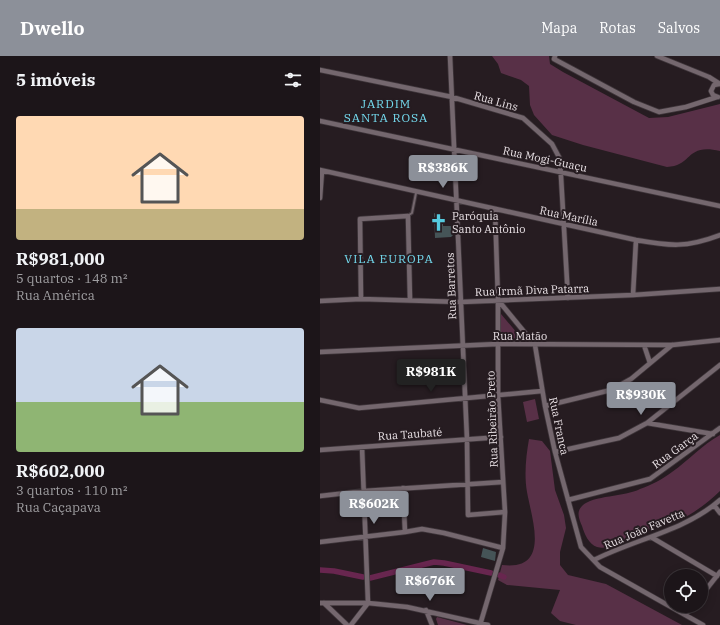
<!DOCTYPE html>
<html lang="pt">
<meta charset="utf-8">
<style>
:root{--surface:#1c1519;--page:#292226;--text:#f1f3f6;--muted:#a09fa2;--line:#3a3438;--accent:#8c9099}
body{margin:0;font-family:"IBM Plex Serif",serif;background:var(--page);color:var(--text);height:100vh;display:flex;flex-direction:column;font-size:15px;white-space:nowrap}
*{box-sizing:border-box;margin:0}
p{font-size:13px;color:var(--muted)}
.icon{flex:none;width:22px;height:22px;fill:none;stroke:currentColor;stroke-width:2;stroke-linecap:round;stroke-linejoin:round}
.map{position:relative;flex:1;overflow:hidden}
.sheet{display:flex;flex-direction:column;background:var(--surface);width:320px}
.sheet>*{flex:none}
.controls{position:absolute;left:344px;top:513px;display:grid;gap:8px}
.controls a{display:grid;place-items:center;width:44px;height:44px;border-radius:50%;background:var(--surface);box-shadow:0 2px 10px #0003,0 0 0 1px var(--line);font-size:20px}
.price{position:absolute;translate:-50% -34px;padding:0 9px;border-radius:4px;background:var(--accent);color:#fff;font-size:13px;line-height:26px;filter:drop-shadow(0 1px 2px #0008)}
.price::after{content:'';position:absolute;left:50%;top:24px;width:12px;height:9px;margin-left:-6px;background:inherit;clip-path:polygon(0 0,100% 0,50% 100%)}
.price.on{background:#222;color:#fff}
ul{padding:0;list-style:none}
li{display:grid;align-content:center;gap:8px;height:212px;padding:0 16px}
li span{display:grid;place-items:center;height:124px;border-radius:4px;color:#555}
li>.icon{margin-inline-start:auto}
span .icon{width:72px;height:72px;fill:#fffc;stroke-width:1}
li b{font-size:17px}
h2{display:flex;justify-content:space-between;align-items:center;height:48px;padding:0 16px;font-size:17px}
header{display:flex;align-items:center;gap:24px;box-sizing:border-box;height:56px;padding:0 20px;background:var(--accent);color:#fff}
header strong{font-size:19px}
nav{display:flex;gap:22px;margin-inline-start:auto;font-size:14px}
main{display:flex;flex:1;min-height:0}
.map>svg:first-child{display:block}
.green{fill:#583047}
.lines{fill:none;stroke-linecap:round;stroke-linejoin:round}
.canal{stroke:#68264f;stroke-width:5.5}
.building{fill:#455457}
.lane-casing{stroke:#3f363b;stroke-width:4}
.street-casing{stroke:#3f363b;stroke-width:6}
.lane{stroke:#74676e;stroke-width:2}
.street{stroke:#74676e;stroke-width:4.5}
.labels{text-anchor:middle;stroke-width:4;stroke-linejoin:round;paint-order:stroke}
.street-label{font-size:11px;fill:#e9e1e5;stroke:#261c21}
.poi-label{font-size:11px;fill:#e9e1e5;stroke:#261c21;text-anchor:start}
.neighbourhood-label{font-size:12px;letter-spacing:1px;fill:#74dbef;stroke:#261c21}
</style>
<header>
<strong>Dwello</strong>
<nav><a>Mapa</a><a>Rotas</a><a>Salvos</a></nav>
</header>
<main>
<section class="sheet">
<h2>5 imóveis<svg class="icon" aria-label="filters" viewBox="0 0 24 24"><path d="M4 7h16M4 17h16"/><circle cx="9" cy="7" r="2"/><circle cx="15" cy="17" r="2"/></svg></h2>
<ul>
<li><span style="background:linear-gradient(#ffd9b3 75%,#c2b280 0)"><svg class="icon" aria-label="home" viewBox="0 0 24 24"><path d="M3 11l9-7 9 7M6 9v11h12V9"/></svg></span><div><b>R$981,000</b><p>5 quartos · 148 m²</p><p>Rua América</p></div></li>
<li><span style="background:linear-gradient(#c9d6e8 60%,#8fb573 0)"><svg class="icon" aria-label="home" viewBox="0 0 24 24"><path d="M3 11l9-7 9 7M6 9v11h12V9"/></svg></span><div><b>R$602,000</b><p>3 quartos · 110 m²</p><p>Rua Caçapava</p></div></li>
</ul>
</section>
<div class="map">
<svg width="400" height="569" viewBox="0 0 400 569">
<rect width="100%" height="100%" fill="#261c21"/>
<path class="green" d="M172 0H229L230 8 243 16 329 62 348 61 400 48V95C365 87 373 110 347 111L263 89 232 79 214 59 210 49 209 30 201 24 181 17 178 8Z
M181 258 203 284 181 285Z
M215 343 219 363 207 366 203 346Z
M400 379V435C391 444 379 453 369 459 353 468 337 471 320 476 308 481 291 495 277 491 269 489 264 477 262 470 259 463 256 456 262 450 273 439 305 441 320 433 331 429 343 423 352 416 369 404 382 389 400 379Z
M209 383 222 385 230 395 235 434 244 459 246 472 240 496V509L248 519 286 528 362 569H256L240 565 231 557 240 534 187 529 178 524 182 509C231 515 212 464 207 436 204 419 206 400 209 383Z
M117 561 147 569H118L116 563Z"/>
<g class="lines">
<path class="canal" d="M0 514 14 515 43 521
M179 519 184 521
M50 522 114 506 124 507 171 517"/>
</g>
<path class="building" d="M114 157 123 162V170H131V173H133L134 178 131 181 115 182Z
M163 492 176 496 175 505 161 501Z"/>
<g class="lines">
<defs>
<path id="lane" d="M89 159 92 157 96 137"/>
<path id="street" d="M130 0 147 383 148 459 185 456
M235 0 234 3 314 46 339 56 366 51 397 41
M337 0 389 21 400 28
M0 14 132 41 203 62 232 88 240 103 248 242
M398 41 393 39 391 35 394 29 399 28
M0 65 400 150
M0 114 316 184C350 190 366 192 400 179
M0 142 2 115
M313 239 316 184
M41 243 40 163 88 160 90 244
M178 244 215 289 225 350 235 396 261 491 280 511 383 569
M0 245 41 243 141 246 313 239 400 233
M324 289 330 307
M0 296 178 288 352 289 400 284
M0 344 39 352 222 335
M225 350 291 334 311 323 352 289
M327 367 393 378
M42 391 48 547
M0 394 181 381
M235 396 299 382 327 367 400 309
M83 432 85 476
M0 440 44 435 183 426
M248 444 330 423 400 372
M394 449 400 457
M331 481 397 520
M0 486 85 476 102 473 124 477 183 492
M274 504C315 483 365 475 400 444
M381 540 400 516
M0 547H48L87 551 168 569
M4 547 27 569
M106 554 112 569
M366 558 373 550
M31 569 48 547
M160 569 183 492 185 456 178 339V244L175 153"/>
</defs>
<use href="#lane" class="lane-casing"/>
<use href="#street" class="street-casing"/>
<use href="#lane" class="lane"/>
<use href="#street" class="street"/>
</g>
<defs>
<symbol id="church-bare" viewBox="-9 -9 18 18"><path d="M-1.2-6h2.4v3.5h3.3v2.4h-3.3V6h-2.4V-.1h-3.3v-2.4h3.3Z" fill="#55cadf" stroke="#261c21" stroke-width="2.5" paint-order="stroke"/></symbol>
</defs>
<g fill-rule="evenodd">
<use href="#church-bare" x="106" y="154" width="25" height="25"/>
</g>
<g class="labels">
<g class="street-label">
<text transform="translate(176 45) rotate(16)" y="4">Rua Lins</text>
<text transform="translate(225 103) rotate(12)" y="4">Rua Mogi-Guaçu</text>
<text transform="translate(249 160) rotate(12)" y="4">Rua Marília</text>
<text transform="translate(131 230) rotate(-92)" y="4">Rua Barretos</text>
<text transform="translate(212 234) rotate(-2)" y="4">Rua Irmã Diva Patarra</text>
<text x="200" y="284">Rua Matão</text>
<text transform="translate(172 363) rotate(-92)" y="4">Rua Ribeirão Preto</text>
<text transform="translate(239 370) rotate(78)" y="4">Rua Franca</text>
<text transform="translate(90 378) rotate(-4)" y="4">Rua Taubaté</text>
<text transform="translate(355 394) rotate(-36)" y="4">Rua Garça</text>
<text transform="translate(324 473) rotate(-23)" y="4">Rua João Favetta</text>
</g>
<g class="poi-label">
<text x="132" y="164">Paróquia<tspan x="132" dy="13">Santo Antônio</tspan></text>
</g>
<g class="neighbourhood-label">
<text x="66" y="52">JARDIM<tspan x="66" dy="14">SANTA ROSA</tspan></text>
<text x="69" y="207">VILA EUROPA</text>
</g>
</g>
</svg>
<div class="controls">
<a><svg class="icon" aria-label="locate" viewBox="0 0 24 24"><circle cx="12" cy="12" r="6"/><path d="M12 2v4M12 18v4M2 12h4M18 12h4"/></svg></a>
</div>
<b class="price" style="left:123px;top:133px">R$386K</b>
<b class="price on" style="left:111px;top:337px">R$981K</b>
<b class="price" style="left:321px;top:360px">R$930K</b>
<b class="price" style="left:54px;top:469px">R$602K</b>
<b class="price" style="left:110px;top:546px">R$676K</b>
</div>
</main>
